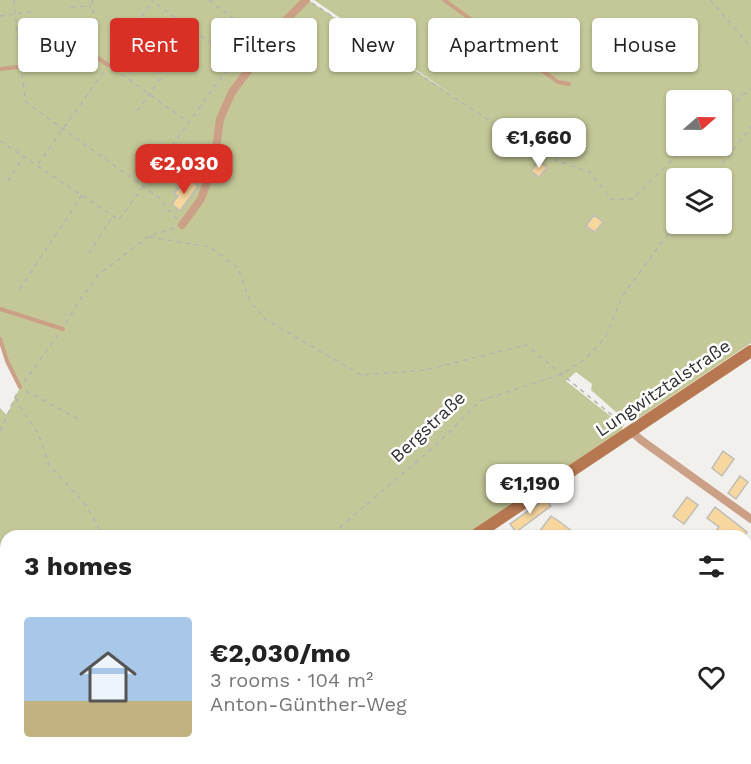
<!DOCTYPE html>
<meta charset="utf-8">
<style>
:root{--surface:#fff;--page:#f2f2f2;--text:#222;--muted:#767676;--line:#e0e0e0;--accent:#d93025}
body{margin:0;font-family:"Work Sans",sans-serif;background:var(--page);color:var(--text);height:100vh;display:flex;flex-direction:column;font-size:22px;white-space:nowrap}
*{box-sizing:border-box;margin:0}
p{font-size:20px;color:var(--muted)}
.icon{flex:none;width:33px;height:33px;fill:none;stroke:currentColor;stroke-width:2;stroke-linecap:round;stroke-linejoin:round}
.map{position:relative;flex:1;overflow:hidden}
.details{position:absolute;left:0px;top:530px;width:752px;height:236px;display:flex;flex-direction:column;background:var(--surface);border-radius:18px 18px 0 0;box-shadow:0 2px 4px #0004}
.details>*{flex:none}
.guide{position:absolute;left:18px;top:18px;width:716px;height:54px;display:flex;gap:12px}
.needle{width:39px;rotate:70deg}
.buttons{position:absolute;left:666px;top:90px;display:grid;gap:12px}
.buttons a{display:grid;place-items:center;width:66px;height:66px;border-radius:6px;background:var(--surface);box-shadow:0 2px 4px #0004;font-size:30px}
.price{position:absolute;translate:-50% -51px;padding:0 14px;border-radius:12px;background:#fff;color:#222;font-size:20px;line-height:39px;filter:drop-shadow(0 2px 3px #0008)}
.price::after{content:'';position:absolute;left:50%;top:36px;width:18px;height:14px;margin-left:-9px;background:inherit;clip-path:polygon(0 0,100% 0,50% 100%)}
.price.selected{background:var(--accent);color:#fff}
ul{padding:0;list-style:none}
li{display:flex;align-items:center;gap:18px;height:150px;padding:0 24px}
li+li{border-top:2px solid var(--line)}
li span{display:grid;place-items:center;flex:none;width:168px;height:120px;border-radius:6px;color:#555}
li>.icon{margin-inline-start:auto}
span .icon{width:72px;height:72px;fill:#fffc;stroke-width:1}
li b{font-size:26px}
h2{display:flex;justify-content:space-between;align-items:center;height:72px;padding:0 24px;font-size:26px}
.pill{padding:0 21px;border-radius:6px;background:var(--surface);box-shadow:0 2px 4px #0004;font-size:21px;line-height:54px}
.pill.selected{background:var(--accent);color:#fff}
.map>svg:first-child{display:block}
.green{fill:#c4c898;fill-rule:evenodd}
.building{fill:#f7d79e;stroke:#bfbdb9;stroke-width:1.5}
.lines{fill:none;stroke-linecap:round;stroke-linejoin:round}
.path{stroke:#b5b4b1;stroke-width:1.5;stroke-dasharray:4.5 4.5;stroke-linecap:butt}
.service{stroke:#cca086;stroke-width:4}
.minor{stroke:#cca086;stroke-width:8}
.secondary{stroke:#b77851;stroke-width:12}
.labels{text-anchor:middle;stroke-width:5;stroke-linejoin:round;paint-order:stroke}
.street-label{font-size:18px;fill:#323130;stroke:#fff}
</style>
<div class="map">
<svg width="751" height="764" viewBox="0 0 751 764">
<rect width="100%" height="100%" fill="#f2f0ed"/>
<path class="green" d="M0 0H308L460 100 314 0H751V343L633 422 625 420 591 390 592 384 576 372 566 381 623 426 622 430 465 535 6 536V759H159L153 764H0V408L7 415 20 387 7 361 0 339ZM676 100H722V146H676ZM676 178H722V224H676Z"/>
<path class="building" d="M539 161 547 168 539 177 531 171Z
M190 180 198 186 180 211 172 204 178 196 174 194 179 187 183 190Z
M594 215 603 222 595 232 586 226Z
M723 451 734 459 722 476 712 468Z
M740 476 748 482 736 499 728 493Z
M687 497 698 505 684 524 673 516Z
M545 499 551 506 516 532 510 524Z
M715 507 747 532 744 536H730L727 533 725 536H712L719 527 707 518Z
M551 516 560 522 578 536H536Z"/>
<g class="lines">
<path class="path" d="M14 0 20 60
M92 0 97 53
M209 0 262 40
M710 0 751 47
M312 3 529 147 558 161 590 172 611 199H632L687 146
M71 7 91 6
M0 16 35 11
M183 46 194 33
M111 61 153 0
M114 69 188 122
M22 74 26 102 162 200 164 205 177 219
M137 111 161 78
M722 112 751 89
M0 141 119 220 214 87 235 60 152 1
M38 164 105 70
M711 178 751 127
M8 181 23 157
M150 237 210 247 238 268 250 301 265 319 361 375 425 370 526 345 624 425
M89 253 113 216
M20 289 82 195
M66 323 77 304 98 275 149 236 174 228
M24 382 58 335
M26 391 78 419
M16 398 19 405 38 433 49 465 85 504 96 522 102 536
M0 431 17 393
M338 536 339 528 435 446 480 401 562 374 584 360 605 338 623 295 676 223
M149 764 150 759"/>
<path class="service" d="M444 0 558 82 569 84
M0 69 98 58 108 65
M0 309 63 329
M0 339 7 361 20 387
M572 759 575 764"/>
<path class="minor" d="M182 225 201 199 214 163 220 119 232 92 286 20 306 0
M631 431 641 440 751 519
M746 605 751 596
M183 759 189 764"/>
<path class="secondary" d="M474 536 751 351
M163 764 169 759"/>
</g>
<g class="labels">
<g class="street-label">
<text transform="translate(663 388) rotate(-34)" y="6">Lungwitztalstraße</text>
<text transform="translate(428 427) rotate(-43)" y="6">Bergstraße</text>
</g>
</g>
</svg>
<div class="buttons">
<a><svg class="needle" viewBox="-14 -14 28 28"><path d="M0-13l5 13h-10z" fill="#e53935"/><path d="M0 13l5-13h-10z" fill="#767676"/></svg></a>
<a><svg class="icon" aria-label="layers" viewBox="0 0 24 24"><path d="M12 4l9 5-9 5-9-5zM3 14l9 5 9-5"/></svg></a>
</div>
<b class="price" style="left:539px;top:169px">€1,660</b>
<b class="price selected" style="left:184px;top:195px">€2,030</b>
<b class="price" style="left:530px;top:515px">€1,190</b>
<div class="guide">
<a class="pill">Buy</a>
<a class="pill selected">Rent</a>
<a class="pill">Filters</a>
<a class="pill">New</a>
<a class="pill">Apartment</a>
<a class="pill">House</a>
</div>
<section class="details">
<h2>3 homes<svg class="icon" aria-label="filters" viewBox="0 0 24 24"><path d="M4 7h16M4 17h16"/><circle cx="9" cy="7" r="2"/><circle cx="15" cy="17" r="2"/></svg></h2>
<ul>
<li><span style="background:linear-gradient(#a9c7e8 70%,#c2b280 0)"><svg class="icon" aria-label="home" viewBox="0 0 24 24"><path d="M3 11l9-7 9 7M6 9v11h12V9"/></svg></span><div><b>€2,030/mo</b><p>3 rooms · 104 m²</p><p>Anton-Günther-Weg</p></div><svg class="icon" aria-label="heart" viewBox="0 0 24 24"><path d="M12 20l-8-8c-3-5 5-10 8-4 3-6 11-1 8 4z"/></svg></li>
</ul>
</section>
</div>
